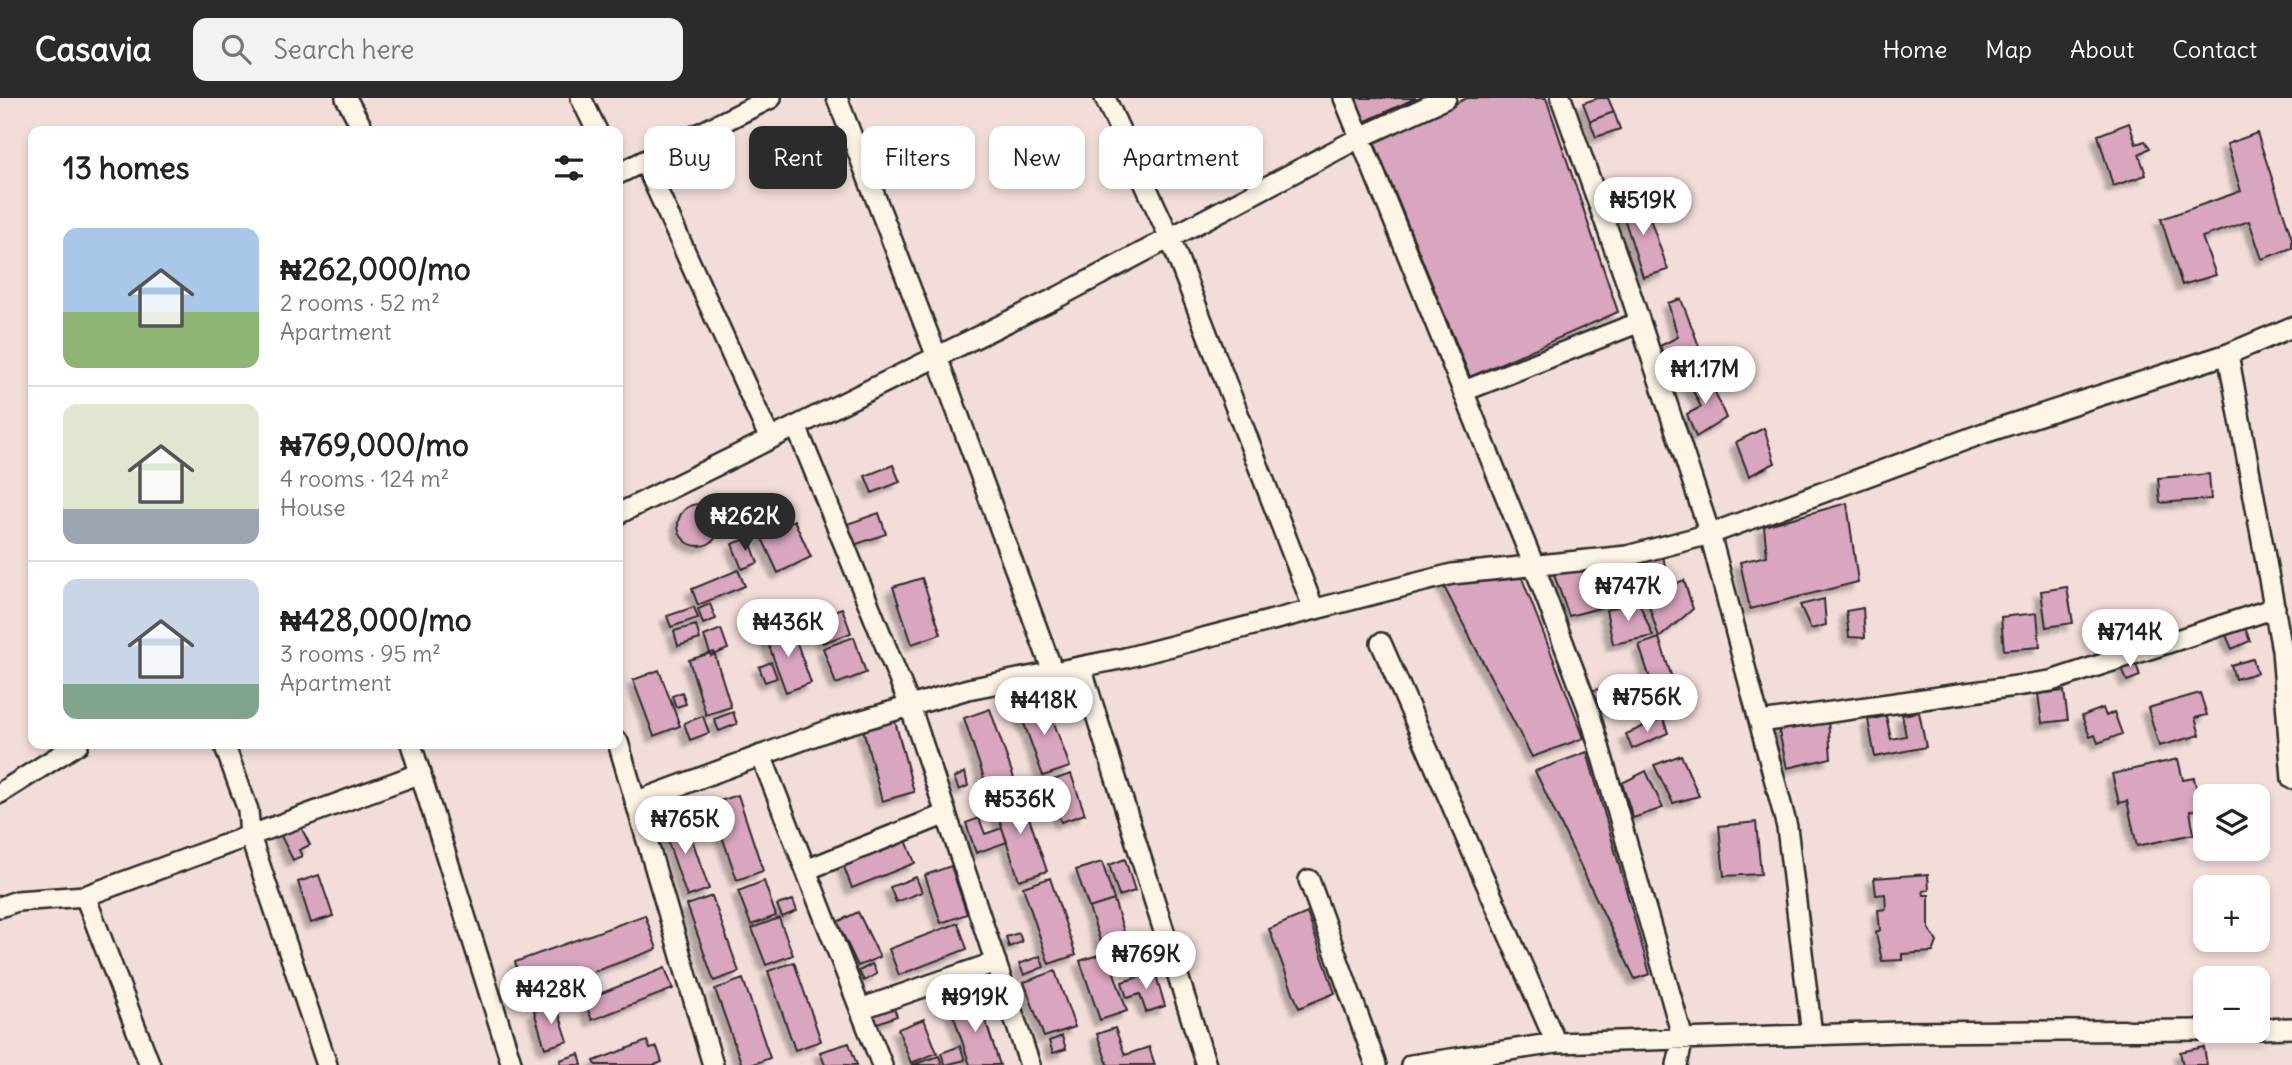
<!DOCTYPE html>
<meta charset="utf-8">
<style>
:root{--surface:#fff;--page:#f2f2f2;--text:#222;--muted:#767676;--line:#e0e0e0;--accent:#2b2b2b}
body{margin:0;font-family:Delius,sans-serif;background:var(--page);color:var(--text);height:100vh;display:flex;flex-direction:column;font-size:26px;white-space:nowrap}
*{box-sizing:border-box;margin:0}
p{font-size:23px;color:var(--muted)}
.icon{flex:none;width:38px;height:38px;fill:none;stroke:currentColor;stroke-width:2;stroke-linecap:round;stroke-linejoin:round}
.map{position:relative;flex:1;overflow:hidden}
.drawer{position:absolute;left:28px;top:28px;width:595px;height:623px;display:flex;flex-direction:column;background:var(--surface);border-radius:14px;box-shadow:0 4px 10px #0003}
.drawer>*{flex:none}
.top-card{position:absolute;left:644px;top:28px;width:665px;height:63px;display:flex;gap:14px}
.tools{position:absolute;left:2193px;top:686px;display:grid;gap:14px}
.tools a{display:grid;place-items:center;width:77px;height:77px;border-radius:14px;background:var(--surface);box-shadow:0 4px 10px #0003;font-size:35px}
.price{position:absolute;translate:-50% -60px;padding:0 16px;border-radius:24px;background:#fff;color:#222;font-size:23px;line-height:46px;filter:drop-shadow(0 2px 4px #0008)}
.price::after{content:'';position:absolute;left:50%;top:42px;width:21px;height:16px;margin-left:-10px;background:inherit;clip-path:polygon(0 0,100% 0,50% 100%)}
.price.selected{background:var(--accent);color:#fff}
ul{padding:0;list-style:none}
li{display:flex;align-items:center;gap:21px;height:175px;padding:0 35px}
li+li{border-top:2px solid var(--line)}
li span{display:grid;place-items:center;flex:none;width:196px;height:140px;border-radius:14px;color:#555}
li>.icon{margin-inline-start:auto}
span .icon{width:84px;height:84px;fill:#fffc;stroke-width:1}
li b{font-size:30px}
h2{display:flex;justify-content:space-between;align-items:center;height:84px;padding:0 35px;font-size:30px}
.chip{padding:0 24px;border-radius:14px;background:var(--surface);box-shadow:0 4px 10px #0003;font-size:24px;line-height:63px}
.chip.selected{background:var(--accent);color:#fff}
header{display:flex;align-items:center;gap:42px;box-sizing:border-box;height:98px;padding:0 35px;background:var(--accent);color:#fff}
header strong{font-size:33px}
nav{display:flex;gap:38px;margin-inline-start:auto;font-size:24px}
.search{width:490px;height:63px;background:var(--page);display:flex;align-items:center;gap:18px;box-sizing:border-box;padding:0 24px;border-radius:14px;color:var(--muted);font-size:26px}
.map>svg:first-child{display:block}
.building{fill:#daa5be;stroke:#2b2b2b;stroke-width:2;filter:url(#shadow)}
.lines{fill:none;stroke-linecap:round;stroke-linejoin:round}
.minor-casing{stroke:#2b2b2b;stroke-width:24}
.minor{stroke:#fcf5e5;stroke-width:19}
</style>
<header>
<strong>Casavia</strong>
<div class="search"><svg class="icon" aria-label="search" viewBox="0 0 24 24"><circle cx="10" cy="10" r="6"/><path d="M15 15l6 6"/></svg>Search here</div>
<nav><a>Home</a><a>Map</a><a>About</a><a>Contact</a></nav>
</header>
<div class="map">
<svg width="2292" height="967" viewBox="0 0 2292 967">
<defs>
<filter id="shadow"><feDropShadow dx="-6" dy="6" stdDeviation="2" flood-color="#0004"/></filter>
</defs>
<rect width="100%" height="100%" fill="#f2ddd9"/>
<filter id="ink" filterUnits="userSpaceOnUse"><feTurbulence type="fractalNoise" baseFrequency=".0143" numOctaves="2"/><feDisplacementMap in="SourceGraphic" scale="14" xChannelSelector="R" yChannelSelector="G"/><feConvolveMatrix kernelMatrix="1 2 1 2 8 2 1 2 1" color-interpolation-filters="sRGB"/></filter>
<g filter="url(#ink)">
<path class="building" d="M1354 0H1416L1364 24Z
M1467 0H1546L1618 214 1470 279 1374 44Z
M1598 0H1608L1614 14 1590 23 1583 5Z
M1614 14 1620 31 1596 39 1590 23Z
M2129 25 2136 46 2145 43 2150 50 2139 56 2146 77 2113 88 2098 37Z
M2257 35 2292 141V150L2262 161 2249 123 2202 139 2216 177 2182 187 2161 121 2241 93 2227 46Z
M1642 98 1668 172 1643 179 1619 104Z
M1681 201 1707 269 1675 283 1660 248 1678 239 1668 205Z
M1707 275 1726 320 1696 339 1687 316 1701 309 1688 283Z
M1764 330 1775 365 1749 378 1736 344Z
M893 367 900 384 872 395 865 378Z
M2209 376 2211 401 2160 405 2158 380Z
M1847 405 1858 484 1750 511 1740 464 1767 458 1764 428Z
M678 427a21 21 0 1 1 42 0a21 21 0 1 1-42 0Z
M879 415 886 436 854 447 847 426Z
M794 422 811 459 778 475 761 438Z
M749 440 758 465 742 471 732 446Z
M1663 456 1667 482 1646 498 1569 518 1553 474Z
M738 472 745 488 698 507 692 491Z
M1520 475 1584 640 1532 659 1442 485Z
M922 480 941 536 912 546 893 489Z
M1684 482 1693 511 1659 540 1646 498Z
M2067 489 2073 525 2046 529 2041 493Z
M1824 501 1826 527 1811 531 1800 507Z
M1638 502 1653 538 1613 546 1606 512Z
M710 506 716 521 703 526 698 511Z
M694 509 698 520 671 529 667 518Z
M842 510 851 535 823 545 814 520Z
M1863 510 1865 540 1849 539 1846 513Z
M782 515 785 525 765 533 762 523Z
M2037 515 2040 549 2004 552 2001 519Z
M696 527 700 541 678 548 674 533Z
M2244 527 2250 543 2232 551 2225 535Z
M791 528 811 585 786 594 765 537Z
M721 531 728 551 711 558 704 538Z
M854 539 866 575 836 586 823 550Z
M1659 540 1682 611 1663 620 1639 547Z
M714 554 731 609 706 617 689 562Z
M2134 560 2140 578 2127 583 2120 564Z
M2253 561 2257 575 2235 581 2231 567Z
M771 564 777 580 765 584 759 569Z
M659 572 680 628 654 638 633 582Z
M1604 590 1614 610 1594 613 1590 593Z
M2064 593 2068 622 2042 625 2038 596Z
M682 594 686 606 676 609 672 598Z
M2200 595 2207 617 2195 620 2200 637 2159 648 2148 610Z
M1045 600 1070 669 1043 678 1018 609Z
M2103 610 2106 618 2114 614 2122 636 2098 645 2095 637 2090 639 2082 618Z
M990 611 1016 686 989 695 964 620Z
M733 614 737 626 719 633 714 621Z
M1919 614 1926 649 1875 659 1868 622 1886 618 1891 641 1906 638 1902 617Z
M703 618 709 635 690 642 684 625Z
M1663 620 1668 635 1632 651 1626 636Z
M1828 622 1831 660 1787 670 1778 629Z
M895 623 914 694 882 703 863 631Z
M1587 654 1650 876 1635 881 1535 673Z
M1681 657 1699 698 1673 705 1654 667Z
M2178 661 2183 682 2194 680 2201 710 2190 713 2194 736 2137 748 2127 703 2119 705 2112 676Z
M1646 673 1663 710 1633 720 1622 685Z
M965 674 968 688 959 692 954 680Z
M1071 676 1085 716 1061 724 1047 684Z
M1020 693 1047 773 1019 782 993 702Z
M738 697 763 773 737 782 711 706Z
M684 718 709 791 687 799 662 726Z
M979 720 985 736 1002 730 1007 744 976 755 966 725Z
M1756 724 1761 776 1724 778 1719 728Z
M299 725 310 747 299 752 302 758 293 762 279 734Z
M904 737 915 765 852 790 841 761Z
M1125 761 1135 793 1119 798 1109 767Z
M1102 764 1114 802 1089 810 1076 772Z
M951 768 967 816 941 825 925 777Z
M1928 776 1929 792 1923 793 1924 797H1929V830L1937 844 1933 854 1902 856V862L1882 863 1876 835 1880 832 1878 812 1886 811 1885 796 1876 797 1874 780Z
M319 777 333 818 311 825 298 784Z
M916 779 922 794 896 804 890 789Z
M1050 780 1076 857 1049 866 1023 789Z
M764 783 776 818 751 827 738 793Z
M712 798 739 874 714 883 687 807Z
M793 802 797 813 782 819 777 807Z
M1114 802 1125 837 1101 845 1089 810Z
M858 814 880 859 858 868 837 824Z
M1307 815 1335 895 1299 910 1269 831Z
M645 817 657 851 527 898 515 864Z
M779 820 793 857 766 867 752 830Z
M958 825 967 851 899 877 889 851Z
M1019 835 1022 844 1009 849 1006 839Z
M1107 854 1127 913 1100 922 1080 863Z
M1040 858 1044 869 1024 877 1019 866Z
M794 864 821 943 795 952 768 873Z
M872 866 877 876 864 883 859 873Z
M665 870 673 891 592 922 584 902Z
M1055 873 1075 929 1044 939 1024 884Z
M1155 874 1165 908 1146 914 1140 896 1127 900 1122 884Z
M743 881 770 960 751 967H742L715 891Z
M978 900 1000 967H970L951 910Z
M556 906 568 943 545 950 534 913Z
M893 908 897 918 875 926 871 916Z
M924 921 937 955 911 965 898 931Z
M1115 930 1125 957 1149 949 1155 967H1108L1097 936Z
M1062 938 1066 951 1053 955 1049 943Z
M647 943 650 951 657 949 662 964 655 967H596L594 963Z
M849 945 857 967H825L820 954Z
M960 948 965 962 945 967 941 955Z
M2204 949 2207 967H2183L2180 954Z
M579 956 582 967H561L560 962Z
M939 958 942 967H912Z"/>
<g class="lines">
<defs>
<path id="minor" d="M346 0 364 33
M581 0 597 33
M837 0 937 259 1053 574
M1105 0 1170 140 1313 509
M1344 0 1533 465 1588 610 1683 941 1677 967
M1561 0 1632 200 1710 436 1787 729 1812 937
M644 63 770 341
M618 76 771 0
M2228 256 2282 552 2292 681
M1464 293 1640 224
M796 328 910 608 1030 967
M618 416 1058 199 1361 39 1446 0
M1381 545 1556 945
M1081 569 1206 967
M1760 624 2051 583 2275 510
M618 644 713 967
M224 646 248 712 250 738 327 967
M411 646 512 967
M761 657 882 967
M0 695 78 646
M635 704 835 630 968 591 1125 560 1452 476 1627 458 1710 436 1984 335 2228 256 2292 229
M806 772 946 716
M1309 782 1376 967
M85 798 150 967
M0 809 17 803 85 798 421 675
M860 911 996 864
M2258 931 2292 930
M1411 967 1556 945 1899 934 2205 932"/>
</defs>
<use href="#minor" class="minor-casing"/>
<use href="#minor" class="minor"/>
</g>
</g>
</svg>
<div class="tools">
<a><svg class="icon" aria-label="layers" viewBox="0 0 24 24"><path d="M12 4l9 5-9 5-9-5zM3 14l9 5 9-5"/></svg></a>
<a>+</a>
<a>−</a>
</div>
<b class="price" style="left:1643px;top:139px">₦519K</b>
<b class="price" style="left:1705px;top:308px">₦1.17M</b>
<b class="price selected" style="left:745px;top:455px">₦262K</b>
<b class="price" style="left:1628px;top:525px">₦747K</b>
<b class="price" style="left:788px;top:561px">₦436K</b>
<b class="price" style="left:2130px;top:571px">₦714K</b>
<b class="price" style="left:1647px;top:636px">₦756K</b>
<b class="price" style="left:1044px;top:639px">₦418K</b>
<b class="price" style="left:1020px;top:738px">₦536K</b>
<b class="price" style="left:685px;top:758px">₦765K</b>
<b class="price" style="left:1146px;top:893px">₦769K</b>
<b class="price" style="left:551px;top:928px">₦428K</b>
<b class="price" style="left:975px;top:936px">₦919K</b>
<div class="top-card">
<a class="chip">Buy</a>
<a class="chip selected">Rent</a>
<a class="chip">Filters</a>
<a class="chip">New</a>
<a class="chip">Apartment</a>
</div>
<section class="drawer">
<h2>13 homes<svg class="icon" aria-label="filters" viewBox="0 0 24 24"><path d="M4 7h16M4 17h16"/><circle cx="9" cy="7" r="2"/><circle cx="15" cy="17" r="2"/></svg></h2>
<ul>
<li><span style="background:linear-gradient(#a9c7e8 60%,#8fb573 0)"><svg class="icon" aria-label="home" viewBox="0 0 24 24"><path d="M3 11l9-7 9 7M6 9v11h12V9"/></svg></span><div><b>₦262,000/mo</b><p>2 rooms · 52 m²</p><p>Apartment</p></div></li>
<li><span style="background:linear-gradient(#dfe7d0 75%,#9aa5b1 0)"><svg class="icon" aria-label="home" viewBox="0 0 24 24"><path d="M3 11l9-7 9 7M6 9v11h12V9"/></svg></span><div><b>₦769,000/mo</b><p>4 rooms · 124 m²</p><p>House</p></div></li>
<li><span style="background:linear-gradient(#c9d6e8 75%,#7fa58c 0)"><svg class="icon" aria-label="home" viewBox="0 0 24 24"><path d="M3 11l9-7 9 7M6 9v11h12V9"/></svg></span><div><b>₦428,000/mo</b><p>3 rooms · 95 m²</p><p>Apartment</p></div></li>
</ul>
</section>
</div>
